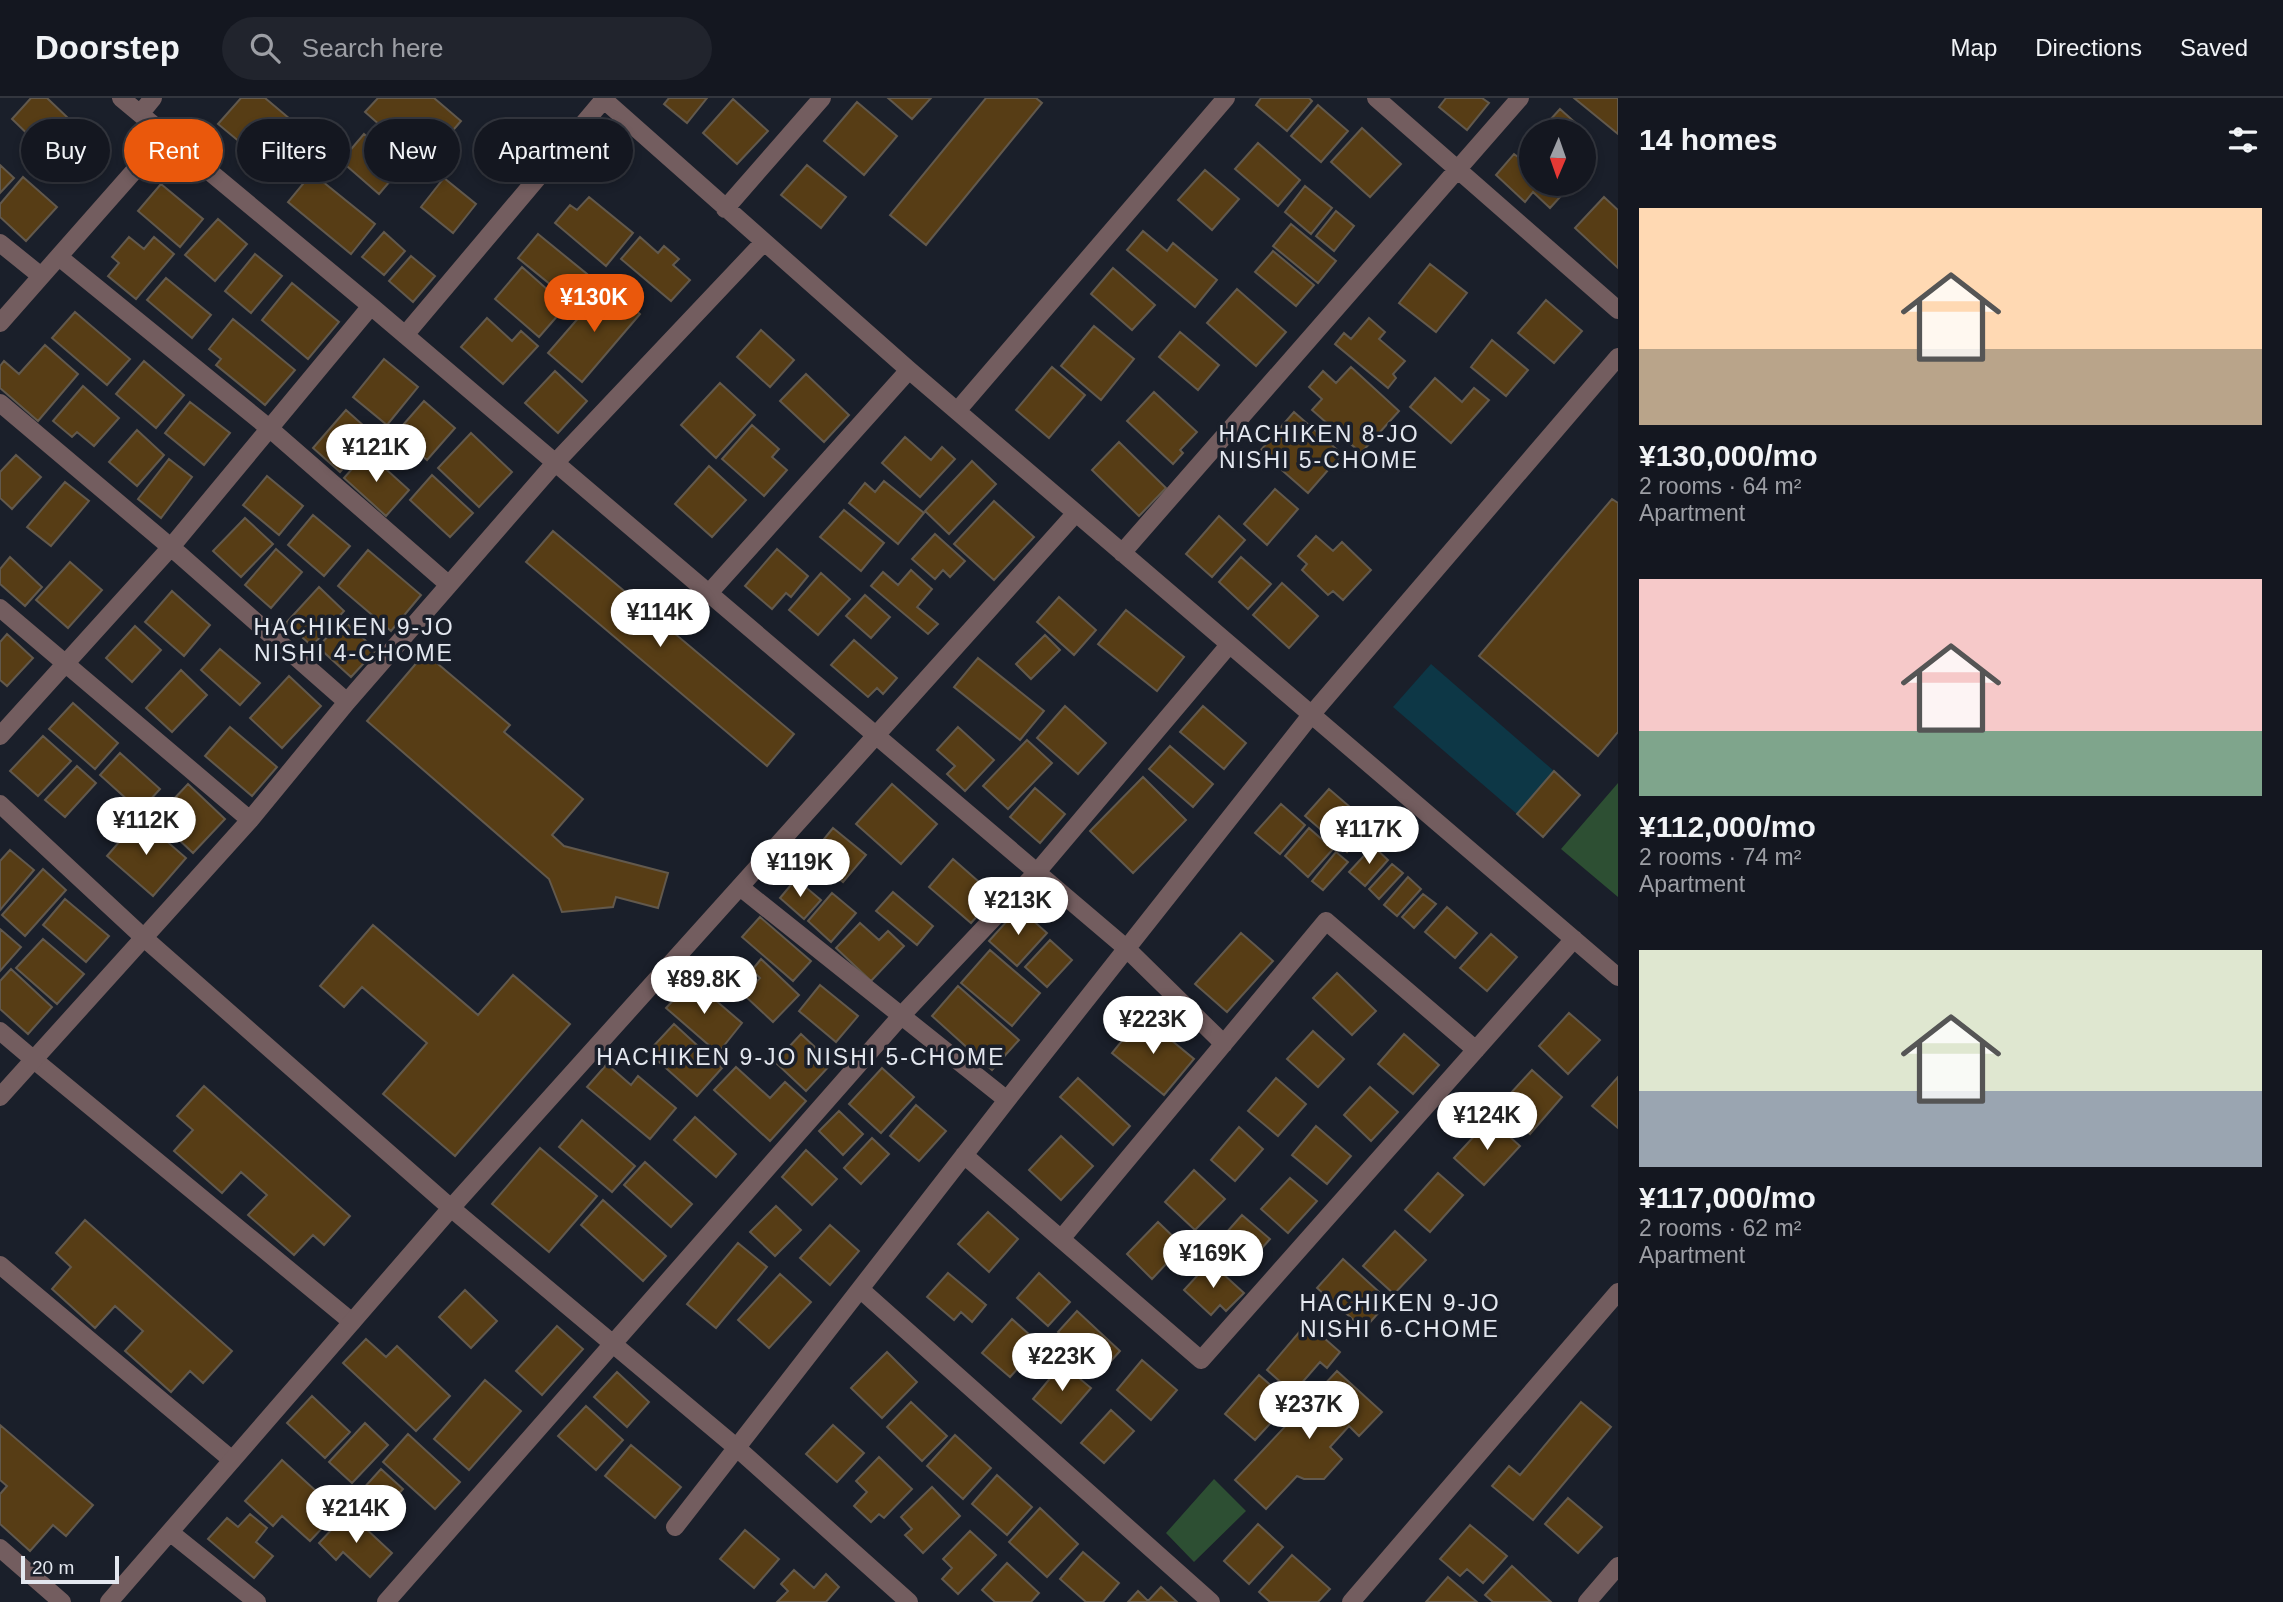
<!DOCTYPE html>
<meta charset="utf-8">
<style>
:root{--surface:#141720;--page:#21242d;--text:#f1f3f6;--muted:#9d9fa5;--line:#33363e;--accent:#ea580c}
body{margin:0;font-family:Helvetica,sans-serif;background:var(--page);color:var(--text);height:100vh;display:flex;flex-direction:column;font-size:26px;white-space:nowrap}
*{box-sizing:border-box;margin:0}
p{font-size:23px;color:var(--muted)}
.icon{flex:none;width:38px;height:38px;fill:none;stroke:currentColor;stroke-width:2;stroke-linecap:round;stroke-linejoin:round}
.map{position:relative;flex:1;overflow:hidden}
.side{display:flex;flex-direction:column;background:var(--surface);width:665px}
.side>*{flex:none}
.hud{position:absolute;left:21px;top:21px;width:665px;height:63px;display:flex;gap:14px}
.needle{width:46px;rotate:182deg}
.fabs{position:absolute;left:1519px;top:21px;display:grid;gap:14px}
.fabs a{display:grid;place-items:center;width:77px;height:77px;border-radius:50%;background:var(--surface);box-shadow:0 4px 10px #0003,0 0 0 2px var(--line);font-size:35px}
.scale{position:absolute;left:21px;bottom:18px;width:98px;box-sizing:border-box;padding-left:7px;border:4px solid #e3e7ef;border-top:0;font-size:19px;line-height:24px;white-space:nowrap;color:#e3e7ef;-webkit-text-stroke:5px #1a1f2a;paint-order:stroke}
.price{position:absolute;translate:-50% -60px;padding:0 16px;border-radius:24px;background:#fff;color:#222;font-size:23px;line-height:46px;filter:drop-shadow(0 2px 4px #0008)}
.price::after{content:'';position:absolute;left:50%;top:42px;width:21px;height:16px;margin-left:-10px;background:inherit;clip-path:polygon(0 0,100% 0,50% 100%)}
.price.selected{background:var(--accent);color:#fff}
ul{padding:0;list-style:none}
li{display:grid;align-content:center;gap:14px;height:371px;padding:0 21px}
li span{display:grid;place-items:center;height:217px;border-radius:0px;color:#555}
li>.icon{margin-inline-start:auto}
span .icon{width:126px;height:126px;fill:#fffc;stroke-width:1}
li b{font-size:30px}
h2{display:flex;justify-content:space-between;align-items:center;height:84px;padding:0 21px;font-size:30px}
.chip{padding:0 24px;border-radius:32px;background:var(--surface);box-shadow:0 4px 10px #0003,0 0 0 2px var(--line);font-size:24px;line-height:63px}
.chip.selected{background:var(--accent);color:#fff}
header{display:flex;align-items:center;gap:42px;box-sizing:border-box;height:98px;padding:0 35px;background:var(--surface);border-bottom:2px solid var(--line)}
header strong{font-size:33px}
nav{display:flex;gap:38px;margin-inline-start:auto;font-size:24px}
.search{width:490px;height:63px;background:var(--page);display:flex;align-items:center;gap:18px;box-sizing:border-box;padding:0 24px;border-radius:38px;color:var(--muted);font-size:26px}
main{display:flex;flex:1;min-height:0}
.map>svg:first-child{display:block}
.green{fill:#2d4f33}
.water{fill:#0d3746}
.building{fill:#573d15;stroke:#62594d;stroke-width:2}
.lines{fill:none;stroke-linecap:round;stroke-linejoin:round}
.lane{stroke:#735d5f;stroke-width:18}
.street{stroke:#735d5f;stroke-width:18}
.labels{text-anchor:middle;stroke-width:7;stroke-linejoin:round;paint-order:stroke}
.neighbourhood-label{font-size:23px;letter-spacing:2px;fill:#e3e7ef;stroke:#1a1f2a}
</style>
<header>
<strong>Doorstep</strong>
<div class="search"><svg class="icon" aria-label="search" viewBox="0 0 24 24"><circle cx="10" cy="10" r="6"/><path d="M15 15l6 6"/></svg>Search here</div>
<nav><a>Map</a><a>Directions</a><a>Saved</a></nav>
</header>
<main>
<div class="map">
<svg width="1618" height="1504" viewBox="0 0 1618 1504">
<rect width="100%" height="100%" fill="#1a1f2a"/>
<path class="green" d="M1618 685V799L1561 751Z
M1214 1381 1246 1413 1194 1464 1166 1435Z"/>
<path class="water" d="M1431 566 1554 673 1517 716 1393 609Z"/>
<path class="building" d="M31 0H47L68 20 41 49 12 21Z
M241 0H265L315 42 283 80 218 26Z
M378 0H434L461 23 442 45 448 50 430 71 365 14Z
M669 0H707L687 25 664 6Z
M888 0H931L912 21Z
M986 0H1036L1042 5 926 147 890 117Z
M1261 0H1309L1312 3 1287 33 1256 7Z
M1446 0H1482L1489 5 1467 32 1439 9Z
M1574 0H1618V36Z
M733 1 768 33 737 66 703 35Z
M857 4 897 38 864 77 824 43Z
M1318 7 1348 33 1321 64 1291 38Z
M1560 11 1588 36 1584 41V33H1540Z
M75 23 105 50 76 82 47 56Z
M1362 30 1401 66 1370 99 1331 64Z
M364 36 402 69 379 96 341 63Z
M1258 45 1300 82 1278 108 1235 71Z
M1514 56 1531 69V86H1568L1570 88 1550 110 1533 94 1525 104 1496 77Z
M0 67 14 80 0 95Z
M807 67 846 99 821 130 781 97Z
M1205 72 1239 101 1212 132 1178 102Z
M312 75 375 126 351 156 288 104Z
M23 79 57 109 26 143 0 119V106Z
M444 80 476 106 453 135 421 109Z
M161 86 203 121 180 149 138 113Z
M1305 88 1332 110 1311 136 1285 114Z
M589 99 633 135 606 168 555 125 570 107 577 112Z
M1604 99 1618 112V170L1575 130Z
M1336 113 1354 128 1334 153 1316 138Z
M218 121 247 146 215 183 185 157Z
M1291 126 1336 163 1318 185 1273 148Z
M1143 133 1167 153 1173 145 1217 182 1195 209 1127 152Z
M384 134 405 153 384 177 362 159Z
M538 136 587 176 567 200 518 160Z
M129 139 144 151 154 139 174 156 136 201 108 178 119 165 112 159Z
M640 139 658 155 664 148 679 161 673 167 690 182 671 203 621 161Z
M1273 153 1314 187 1296 208 1255 174Z
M255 156 282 178 251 215 225 193Z
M411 158 435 178 413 204 389 183Z
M1430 166 1467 195 1436 234 1399 205Z
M522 169 566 208 539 239 495 201Z
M1113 170 1155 207 1132 232 1091 196Z
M166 180 211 217 192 240 147 202Z
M292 185 339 224 308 261 262 222Z
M607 187 640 216 582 284 548 255Z
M1237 191 1286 234 1256 268 1207 225Z
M1546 202 1582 233 1554 265 1518 235Z
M75 214 130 261 107 287 52 240Z
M487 220 512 243 521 233 538 248 503 286 461 249Z
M1369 220 1385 234 1379 241 1405 263 1393 276 1396 280 1388 290 1335 246 1344 235 1351 241Z
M233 221 295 272 265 307 216 267 221 261 209 251Z
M1094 228 1134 261 1101 302 1061 268Z
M761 232 794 262 770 289 737 259Z
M1180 234 1219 267 1198 292 1159 259Z
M1492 242 1528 272 1506 298 1471 269Z
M45 247 78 276 38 323 0 290V268L4 263 19 276Z
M384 261 418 289 387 327 353 299Z
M144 263 184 297 156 330 116 296Z
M1052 269 1085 297 1049 340 1016 312Z
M1351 269 1399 313 1361 355 1312 312 1322 301 1309 289 1323 273 1336 285Z
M555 273 587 303 558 335 525 305Z
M806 276 849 317 824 344 780 303Z
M1435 280 1462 304 1474 290 1489 302 1451 345 1410 309Z
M720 285 755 317 716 360 681 327Z
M83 288 119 320 94 348 77 334 72 339 53 323Z
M1154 294 1197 334 1180 352 1183 355 1173 366 1127 323Z
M424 303 455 330 427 362 396 335Z
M190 304 230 335 204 367 165 335Z
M346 312 373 336 340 374 313 350Z
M1294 314 1342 356 1308 395 1260 353Z
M752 327 779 351 772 359 787 372 764 398 722 361Z
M137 332 164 357 137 388 109 364Z
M471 335 512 374 479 409 438 370Z
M905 339 931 362 942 349 955 361 920 399 882 365Z
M1119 344 1166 390 1139 418 1092 372Z
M367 354 409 392 386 418 344 380Z
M16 357 41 379 12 411 0 400V374Z
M169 361 192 379 161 420 138 401Z
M972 363 996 386 949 436 925 413Z
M709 368 746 402 712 439 675 406Z
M432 377 473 415 450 439 410 402Z
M267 378 303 408 279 437 243 407Z
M884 383 924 415 898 446 849 405 865 385 875 394Z
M65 384 89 403 51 448 27 429Z
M1275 391 1298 411 1267 447 1244 426Z
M1612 401 1618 405V634L1598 658 1479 558Z
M994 403 1034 439 994 482 954 446Z
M844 412 884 445 861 473 820 439Z
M313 417 350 448 324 478 288 447Z
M1219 418 1245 442 1212 479 1186 456Z
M245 420 273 446 241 479 213 453Z
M553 433 794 636 767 668 526 464Z
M935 436 965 463 950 479 943 472 935 481 912 461Z
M1316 438 1333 453 1342 444 1371 472 1343 502 1333 493 1328 497 1302 472 1307 466 1298 458Z
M276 451 302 474 271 510 245 487Z
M777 451 808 478 791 499 786 495 772 511 745 488Z
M368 452 421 497 391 533 338 488Z
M10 459 42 489 25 508 0 486V471Z
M1241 459 1271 486 1248 511 1219 484Z
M70 464 102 492 68 530 36 502Z
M911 472 932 491 917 509 938 526 928 536 871 488 883 474 898 487Z
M821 475 850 501 818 537 789 512Z
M1282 485 1318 518 1289 550 1253 517Z
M319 489 344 513 312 548 286 525Z
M172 493 210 527 184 558 145 524Z
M865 497 890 519 871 540 846 518Z
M1059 499 1096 532 1074 557 1037 524Z
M1126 512 1184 559 1157 593 1098 546Z
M343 522 376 552 351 579 318 549Z
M135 528 161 552 132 584 106 560Z
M7 536 33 560 7 588 0 582V544Z
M1045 537 1060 552 1031 581 1016 566Z
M854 542 897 580 883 596 877 590 868 599 831 567Z
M220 551 260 585 240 607 201 572Z
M425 555 510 627 504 634 583 701 552 737 564 748 668 775 658 810 616 799 613 809 562 814 549 781 367 623Z
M978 560 1044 613 1020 642 954 589Z
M181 572 207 597 172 634 146 610Z
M289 578 321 608 282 650 250 620Z
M73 605 118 645 95 671 49 631Z
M1065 608 1106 645 1078 676 1037 640Z
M1203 608 1246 645 1224 671 1180 634Z
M230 629 277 669 252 698 205 658Z
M958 629 994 662 965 693 947 676 955 668 937 652Z
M43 638 71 663 38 698 10 673Z
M1027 642 1052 665 1008 711 983 688Z
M1170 648 1213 686 1193 709 1149 671Z
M120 655 160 691 140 713 100 677Z
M77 668 96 685 65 719 45 702Z
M1554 673 1580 697 1543 739 1517 716Z
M1143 679 1186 722 1133 775 1090 733Z
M188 686 225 721 193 755 156 720Z
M892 686 937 726 901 766 856 726Z
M1035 690 1065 716 1040 745 1010 719Z
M1329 691 1371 727 1347 754 1305 718Z
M1281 706 1305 727 1280 756 1255 735Z
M140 720 186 760 153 798 107 758Z
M833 730 866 757 843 784 811 757Z
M1309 730 1333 751 1308 779 1285 758Z
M1373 748 1388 762 1365 788 1349 774Z
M10 752 34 772 0 812V763Z
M1336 754 1348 764 1323 792 1312 783Z
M953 761 995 798 971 825 929 789Z
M1392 766 1403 775 1379 801 1369 791Z
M43 771 66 792 25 838 2 817Z
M1408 779 1421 791 1397 818 1384 807Z
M796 781 821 802 804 821 780 800Z
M893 794 933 828 917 847 876 813Z
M832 795 856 815 831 844 808 823Z
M1423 796 1436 806 1414 830 1402 819Z
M65 801 109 838 86 864 43 827Z
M1447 809 1477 835 1455 860 1425 834Z
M1019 810 1047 835 1017 868 989 843Z
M760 819 811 863 793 883 742 839Z
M860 825 879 842 888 833 904 848 871 883 836 850Z
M373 827 478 917 513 877 570 926 455 1058 383 996 427 945 362 889 344 909 320 888Z
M0 831 21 849 0 873Z
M1241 835 1273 863 1227 914 1195 886Z
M1491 836 1517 859 1487 893 1460 870Z
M43 841 84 876 57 906 16 870Z
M1050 842 1072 862 1047 889 1025 869Z
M990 852 1040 895 1012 928 961 885Z
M761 861 799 897 773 924 744 897 760 880 752 872Z
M11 871 52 909 28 936 0 911V883Z
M1337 875 1376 913 1352 937 1313 900Z
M692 882 742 925 718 955 666 910Z
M820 887 858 918 836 944 799 913Z
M958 888 1019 942 992 972 932 918Z
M1569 915 1600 942 1568 976 1539 948Z
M1142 918 1194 961 1164 997 1112 955Z
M674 926 722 970 697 998 648 954Z
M1313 933 1344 961 1318 989 1287 961Z
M801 936 832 965 806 993 775 964Z
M1404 936 1439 967 1413 996 1378 966Z
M607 966 631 987 638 978 676 1010 650 1041 587 989Z
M736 969 770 1000 785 984 806 1003 770 1043 714 992Z
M882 970 914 999 881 1035 849 1006Z
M1532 972 1562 999 1530 1036 1499 1008Z
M1618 979V1030L1592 1008Z
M1078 980 1130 1028 1113 1047 1060 999Z
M1276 980 1306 1006 1278 1038 1248 1013Z
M204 988 350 1118 324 1147 313 1137 294 1157 248 1117 267 1097 241 1074 222 1095 174 1053 193 1032 177 1018Z
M1370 989 1398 1014 1371 1043 1344 1017Z
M916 1007 946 1033 919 1063 890 1038Z
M839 1013 863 1036 843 1057 819 1033Z
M695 1019 736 1056 716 1079 674 1042Z
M1490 1021 1520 1048 1484 1087 1454 1060Z
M582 1022 635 1068 612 1094 559 1049Z
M1316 1028 1351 1058 1327 1086 1292 1057Z
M1239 1029 1263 1051 1235 1083 1211 1062Z
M1061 1038 1093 1068 1061 1102 1029 1072Z
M872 1040 889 1056 861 1086 844 1070Z
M540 1050 597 1098 549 1154 492 1106Z
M806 1052 837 1081 812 1107 782 1079Z
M645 1064 692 1106 671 1129 624 1087Z
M1194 1072 1225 1101 1195 1132 1165 1104Z
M1438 1075 1463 1097 1430 1134 1405 1112Z
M1290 1080 1317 1103 1288 1135 1261 1111Z
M603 1102 666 1158 643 1183 581 1127Z
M776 1108 801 1132 775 1158 750 1134Z
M988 1114 1018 1141 989 1174 958 1146Z
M1242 1117 1270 1141 1239 1176 1211 1152Z
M85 1122 232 1253 203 1285 190 1273 171 1294 125 1253 143 1233 115 1208 95 1230 52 1191 71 1169 56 1155Z
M1158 1124 1183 1148 1152 1181 1127 1156Z
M830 1127 859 1153 830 1187 800 1160Z
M1395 1133 1426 1162 1394 1196 1363 1168Z
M738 1145 767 1169 716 1230 687 1206Z
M1343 1161 1389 1203 1364 1231 1317 1190Z
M1210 1164 1244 1195 1226 1213 1220 1207 1211 1217 1184 1192Z
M948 1175 986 1207 972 1224 961 1214 954 1222 927 1199Z
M1039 1175 1070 1204 1048 1228 1017 1200Z
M780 1176 811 1204 769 1250 738 1222Z
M465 1192 497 1223 471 1250 439 1219Z
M1077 1213 1120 1253 1101 1274 1058 1234Z
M1012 1221 1040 1246 1010 1279 982 1255Z
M1307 1225 1340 1254 1327 1270 1320 1264 1293 1295 1267 1272Z
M557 1228 583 1251 542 1297 516 1273Z
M366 1241 386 1259 397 1248 450 1298 416 1333 343 1265Z
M887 1254 917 1284 882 1320 851 1290Z
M1142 1262 1177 1292 1151 1322 1117 1292Z
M1062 1266 1091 1290 1061 1325 1033 1301Z
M1337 1273 1382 1314 1359 1338 1349 1328 1330 1349 1342 1361 1324 1381H1304L1297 1378 1266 1411 1235 1382Z
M617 1274 649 1304 627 1329 594 1299Z
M1259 1277 1290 1304 1255 1342 1225 1316Z
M485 1282 521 1313 469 1372 434 1341Z
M312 1298 350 1334 325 1360 287 1325Z
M911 1304 947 1338 922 1363 887 1329Z
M1581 1304 1611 1329 1533 1422 1492 1388 1509 1368 1520 1377Z
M586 1308 623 1342 596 1372 558 1338Z
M1111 1312 1134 1333 1104 1365 1081 1345Z
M365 1325 388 1347 352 1385 329 1364Z
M0 1327 93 1407 66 1438 53 1427 30 1453 0 1426V1396L7 1388 0 1382Z
M833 1327 864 1355 837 1384 806 1356Z
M408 1336 460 1384 435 1411 383 1364Z
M955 1337 991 1370 963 1401 927 1368Z
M631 1347 681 1389 655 1420 605 1378Z
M879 1359 912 1391 884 1420 879 1416 871 1424 854 1408 867 1394 856 1383Z
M282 1362 338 1413 310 1443 282 1418 273 1428 245 1403Z
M381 1371 403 1391 384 1412 362 1392Z
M997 1377 1032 1409 1007 1437 972 1406Z
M932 1389 960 1418 923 1455 905 1437 912 1431 901 1419Z
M1568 1400 1602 1429 1578 1455 1545 1426Z
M1040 1410 1078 1446 1047 1479 1009 1444Z
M348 1414 392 1455 370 1479 343 1454 336 1462 319 1445Z
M250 1416 267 1430 256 1444 273 1458 254 1480 208 1441 227 1420 238 1429Z
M1258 1426 1283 1449 1249 1486 1224 1463Z
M1470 1427 1507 1458 1483 1485 1467 1471 1460 1478 1440 1461Z
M745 1432 779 1461 754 1490 720 1461Z
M970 1433 996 1457 958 1496 942 1481 952 1470 943 1461Z
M1083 1454 1119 1485 1103 1504H1086L1060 1481Z
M1292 1457 1330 1491 1318 1504H1270L1259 1494Z
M1007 1465 1039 1495 1031 1504H995L982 1492Z
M1512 1468 1551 1504H1493L1485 1497Z
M794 1472 814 1490 826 1476 839 1489 826 1504H777L788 1493 781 1486Z
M1448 1479 1477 1504H1426Z
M1161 1489 1177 1504H1128L1138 1493 1148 1503Z"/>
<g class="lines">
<path class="lane" d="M33 961 352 1224
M0 1167 232 1362
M0 1450 62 1504"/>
<path class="street" d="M121 0 371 208 1126 850 1224 946
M602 0 909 272 1618 879
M1376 0 1618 212
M140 16 153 0
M725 111 822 0
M0 145 41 178
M59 159 269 330 448 486
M0 225 165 38
M405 237 605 0
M0 305 180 457 347 604
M957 313 1226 0
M1122 455 1520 0
M709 495 909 272
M0 510 250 722
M0 638 171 449 371 208
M0 706 143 839 451 1110 737 1350 909 1504
M740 789 1007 1002
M0 933 33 961
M0 999 250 722 347 604 555 365 764 144
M964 1057 1201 1262 1574 841
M1061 1141 1326 823 1476 952
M860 1191 1211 1504
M675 1429 1007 1002 1311 617 1618 259
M171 1435 257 1504
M109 1504 451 1110 1075 416
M386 1504 901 918 1037 774 1229 547
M1351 1504 1618 1194
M1587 1504 1618 1468"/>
</g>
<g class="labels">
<g class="neighbourhood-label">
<text x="1319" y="344">HACHIKEN 8-JO<tspan x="1319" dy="26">NISHI 5-CHOME</tspan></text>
<text x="354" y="537">HACHIKEN 9-JO<tspan x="354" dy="26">NISHI 4-CHOME</tspan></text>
<text x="801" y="967">HACHIKEN 9-JO NISHI 5-CHOME</text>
<text x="1400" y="1213">HACHIKEN 9-JO<tspan x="1400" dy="26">NISHI 6-CHOME</tspan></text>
</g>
</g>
</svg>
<div class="fabs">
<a><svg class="needle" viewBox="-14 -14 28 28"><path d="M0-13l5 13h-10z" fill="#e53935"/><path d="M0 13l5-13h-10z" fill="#9d9fa5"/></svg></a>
</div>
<div class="scale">20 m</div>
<b class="price selected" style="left:594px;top:236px">¥130K</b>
<b class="price" style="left:376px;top:386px">¥121K</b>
<b class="price" style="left:660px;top:551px">¥114K</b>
<b class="price" style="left:146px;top:759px">¥112K</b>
<b class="price" style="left:1369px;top:768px">¥117K</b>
<b class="price" style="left:800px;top:801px">¥119K</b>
<b class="price" style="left:1018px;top:839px">¥213K</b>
<b class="price" style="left:704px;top:918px">¥89.8K</b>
<b class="price" style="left:1153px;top:958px">¥223K</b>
<b class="price" style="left:1487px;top:1054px">¥124K</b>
<b class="price" style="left:1213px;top:1192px">¥169K</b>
<b class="price" style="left:1062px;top:1295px">¥223K</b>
<b class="price" style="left:1309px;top:1343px">¥237K</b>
<b class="price" style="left:356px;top:1447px">¥214K</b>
<div class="hud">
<a class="chip">Buy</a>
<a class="chip selected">Rent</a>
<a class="chip">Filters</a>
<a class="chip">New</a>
<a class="chip">Apartment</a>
</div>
</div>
<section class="side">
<h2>14 homes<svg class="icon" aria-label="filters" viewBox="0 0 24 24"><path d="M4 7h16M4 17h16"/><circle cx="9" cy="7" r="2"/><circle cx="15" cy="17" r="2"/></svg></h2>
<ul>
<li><span style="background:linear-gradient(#ffd9b3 65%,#b9a48a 0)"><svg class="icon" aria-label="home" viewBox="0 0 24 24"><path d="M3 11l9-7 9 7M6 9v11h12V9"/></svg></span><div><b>¥130,000/mo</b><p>2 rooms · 64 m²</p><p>Apartment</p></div></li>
<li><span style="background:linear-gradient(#f6c9c9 70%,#7fa58c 0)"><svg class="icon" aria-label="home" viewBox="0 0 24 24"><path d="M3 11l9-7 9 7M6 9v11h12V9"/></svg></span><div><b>¥112,000/mo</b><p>2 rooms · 74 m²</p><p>Apartment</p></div></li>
<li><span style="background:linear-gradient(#dfe7d0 65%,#9aa5b1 0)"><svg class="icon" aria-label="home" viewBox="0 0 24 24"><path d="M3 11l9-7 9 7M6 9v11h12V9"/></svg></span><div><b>¥117,000/mo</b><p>2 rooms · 62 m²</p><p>Apartment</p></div></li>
</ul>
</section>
</main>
